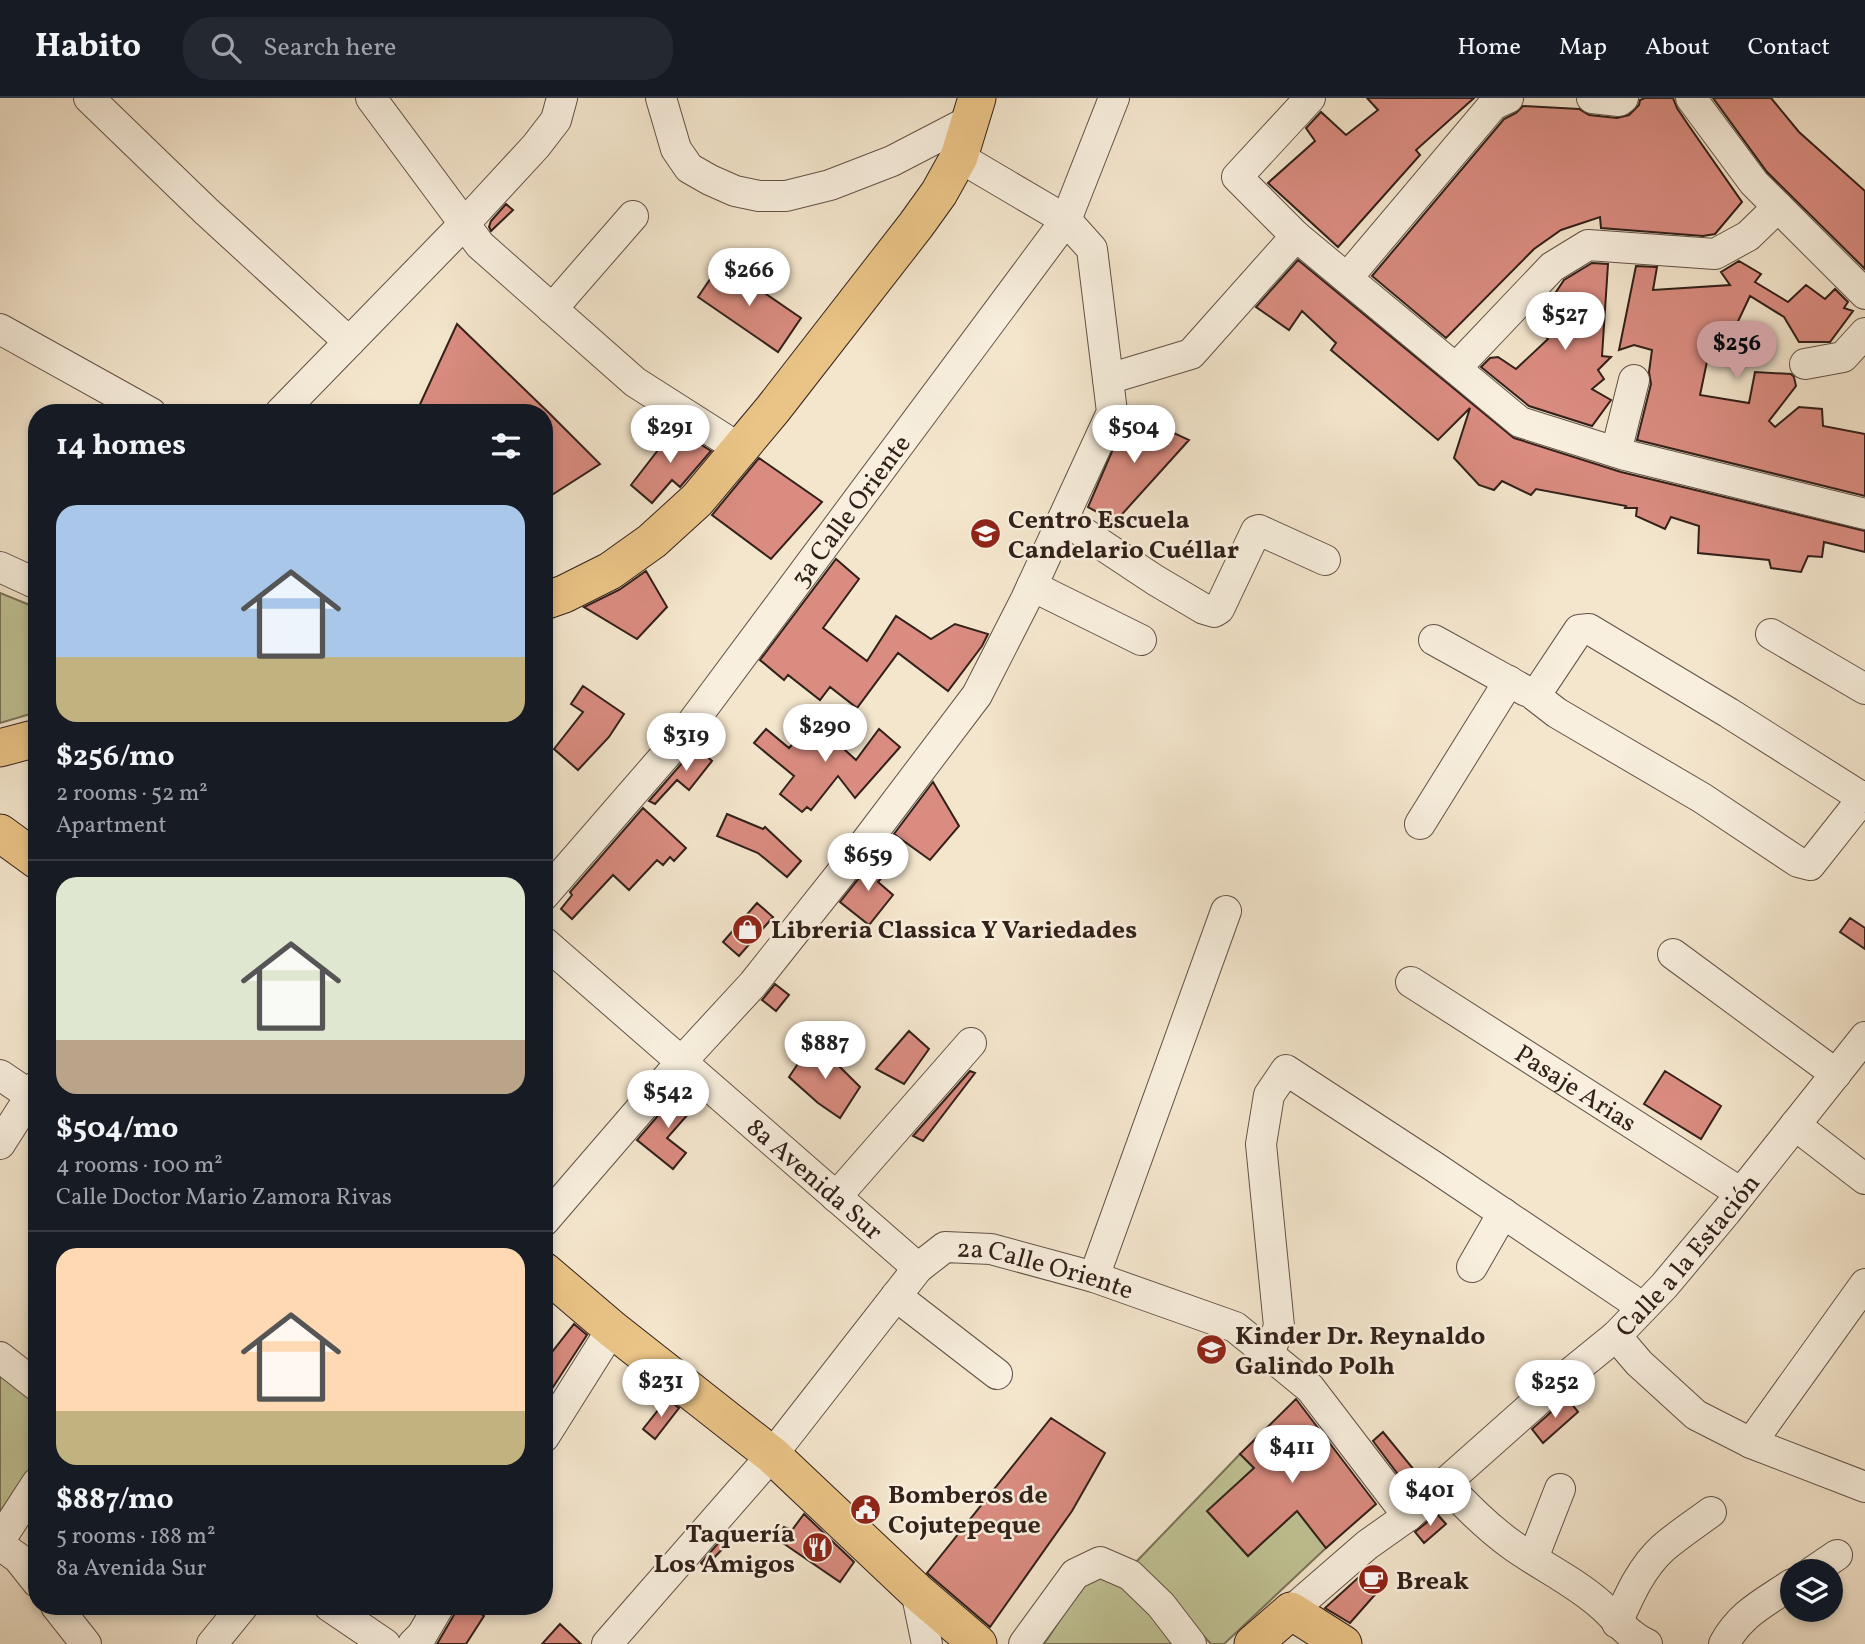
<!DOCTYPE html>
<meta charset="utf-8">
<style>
:root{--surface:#171b24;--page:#242831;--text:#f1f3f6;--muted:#9ea1a6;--line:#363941;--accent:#c59692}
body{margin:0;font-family:Vollkorn,serif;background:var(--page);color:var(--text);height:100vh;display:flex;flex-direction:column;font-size:26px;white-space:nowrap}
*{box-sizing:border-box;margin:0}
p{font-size:23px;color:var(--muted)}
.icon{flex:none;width:38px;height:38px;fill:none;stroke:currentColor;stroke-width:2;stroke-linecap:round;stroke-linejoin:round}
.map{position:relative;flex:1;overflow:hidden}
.panel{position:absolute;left:28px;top:306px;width:525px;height:1211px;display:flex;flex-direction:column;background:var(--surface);border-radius:28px;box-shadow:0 4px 10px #0003}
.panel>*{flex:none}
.controls{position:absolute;left:1780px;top:1461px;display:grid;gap:14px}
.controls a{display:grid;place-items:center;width:63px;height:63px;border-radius:50%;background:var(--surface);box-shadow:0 4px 10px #0003;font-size:35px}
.price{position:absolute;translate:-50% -60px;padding:0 16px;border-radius:24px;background:#fff;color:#222;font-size:23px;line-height:46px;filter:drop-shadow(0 2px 4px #0008)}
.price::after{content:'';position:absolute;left:50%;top:42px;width:21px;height:16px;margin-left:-10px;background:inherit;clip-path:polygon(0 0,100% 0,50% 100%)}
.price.selected{background:var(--accent);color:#111}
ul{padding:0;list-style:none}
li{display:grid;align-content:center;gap:14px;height:371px;padding:0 28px}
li+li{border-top:2px solid var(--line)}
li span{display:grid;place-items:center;height:217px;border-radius:21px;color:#555}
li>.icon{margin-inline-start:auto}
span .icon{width:126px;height:126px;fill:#fffc;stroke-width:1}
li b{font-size:30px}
h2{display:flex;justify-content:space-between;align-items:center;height:84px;padding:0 28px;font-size:30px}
header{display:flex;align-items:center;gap:42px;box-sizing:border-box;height:98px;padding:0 35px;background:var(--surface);border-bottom:2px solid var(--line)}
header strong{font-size:33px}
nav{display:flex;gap:38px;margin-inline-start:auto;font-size:24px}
.search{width:490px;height:63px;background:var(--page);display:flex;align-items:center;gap:18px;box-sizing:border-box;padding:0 24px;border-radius:28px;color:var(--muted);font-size:26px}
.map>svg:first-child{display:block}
.green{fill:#c0c395;stroke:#797258;stroke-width:2}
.building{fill:#da8c80;stroke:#32201a;stroke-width:2}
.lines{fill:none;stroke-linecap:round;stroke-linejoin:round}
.minor-casing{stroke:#625247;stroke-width:32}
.major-casing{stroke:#32201a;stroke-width:39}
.minor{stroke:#f8efde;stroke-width:30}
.major{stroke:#eac386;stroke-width:37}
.labels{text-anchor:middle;stroke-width:5;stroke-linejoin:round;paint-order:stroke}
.street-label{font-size:26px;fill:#32201a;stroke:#f8efde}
.poi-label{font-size:26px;font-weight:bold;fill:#32201a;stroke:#f8efde;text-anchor:start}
</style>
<header>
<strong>Habito</strong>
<div class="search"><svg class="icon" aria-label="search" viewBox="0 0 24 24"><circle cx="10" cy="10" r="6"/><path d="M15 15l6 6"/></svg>Search here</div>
<nav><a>Home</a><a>Map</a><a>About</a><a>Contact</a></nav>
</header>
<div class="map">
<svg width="1865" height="1546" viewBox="0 0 1865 1546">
<rect width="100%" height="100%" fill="#f4e6cd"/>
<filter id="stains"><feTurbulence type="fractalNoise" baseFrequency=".00286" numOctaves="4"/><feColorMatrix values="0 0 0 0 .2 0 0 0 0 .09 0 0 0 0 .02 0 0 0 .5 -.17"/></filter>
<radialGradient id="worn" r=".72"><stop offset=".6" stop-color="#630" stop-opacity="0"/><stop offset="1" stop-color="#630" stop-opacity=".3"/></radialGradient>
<path class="green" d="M0 495 37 510V614L0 625Z
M0 1268 37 1297V1365L0 1420Z
M1240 1356 1254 1370 1208 1414 1248 1458 1297 1413 1326 1450 1224 1546H1211L1136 1464Z
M1097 1475 1133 1495 1178 1546H1044L1085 1484Z"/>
<path class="building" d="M1367 0H1474L1416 52 1420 57 1338 149 1268 85 1315 43 1306 30 1321 14 1346 37 1378 12Z
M1645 0H1673L1677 10 1689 28 1742 104 1715 136 1703 138 1601 130 1600 119 1561 132 1534 151 1446 240 1372 178 1504 21 1516 15 1523 8 1579 11 1589 17 1617 20 1629 17 1639 7 1640 2Z
M1713 0H1771L1799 34 1865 93V171L1767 74Z
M506 106 513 112 491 133 489 129 491 123Z
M1298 162 1514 340 1621 374 1865 433V454L1824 444 1822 459 1808 458 1801 474 1771 470 1769 462 1698 455 1699 428 1671 419 1665 431 1636 418 1637 410H1625L1626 408 1536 391 1531 397 1502 383 1494 392 1479 387 1454 360 1470 310 1438 342 1331 252 1336 245 1302 213 1289 232 1256 209Z
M1739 163 1761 176 1755 184 1788 204 1806 187 1825 201 1835 191 1848 204 1844 210 1853 213 1830 244H1799L1784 219 1750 198 1734 232 1730 230 1715 257 1709 254 1700 297 1749 305 1755 274 1791 276 1794 279 1796 288 1769 323 1775 329 1799 309 1822 311 1823 328 1865 336V398L1637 342 1651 286 1649 274 1652 252 1634 247 1619 252 1636 168 1657 169 1653 192 1730 187 1721 174Z
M721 165 801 220 778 254 698 199Z
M1592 165 1608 166 1602 258 1611 259 1598 272 1604 281 1592 291 1611 302 1592 328 1529 308 1481 269 1490 260 1498 259 1516 271 1548 241 1534 227 1564 182Z
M457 226 549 315 600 366 544 402V315H416Z
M1129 314 1189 342 1115 424 1088 409Z
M675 330 711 353 680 389 672 382 652 405 631 387Z
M759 360 822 404 771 461 712 417Z
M836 461 859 481 823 530 867 563 896 518 931 541 955 526 988 536 982 548 948 593 898 555 857 610 830 589 820 602 788 577 784 582 760 562Z
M646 473 667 509 637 541 584 509 619 492Z
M583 588 624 616 609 639 578 672 554 651 583 614 571 606Z
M813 623 856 662 879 631 900 649 855 700 838 678 811 712 807 709 802 714 780 696 794 678 754 645 766 631 789 650Z
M696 649 712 663 689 692 677 682 655 706 649 703Z
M933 684 959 728 930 762 894 736Z
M643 710 686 750 674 763 670 759 663 767 657 762 629 792 613 777 572 821 561 811 572 797 570 794Z
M727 716 763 731 765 729 801 763 787 779 758 755 717 738Z
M875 760 889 771 878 784 893 797 869 827 840 804Z
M757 805 773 819 739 858 723 844Z
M1850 820 1865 830V851L1840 834Z
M775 886 789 897 776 913 762 902Z
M909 933 929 951 904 986 876 971Z
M811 946 841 970 860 989 840 1020 818 1005 789 979Z
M970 973 975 975 923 1043 913 1038Z
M1665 973 1721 1008 1701 1041 1644 1006Z
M681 991 697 1006 667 1040 686 1055 673 1071 637 1042Z
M574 1226 587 1237 544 1303V1247L552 1254Z
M1567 1300 1578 1314 1543 1345 1532 1331Z
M667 1301 679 1310 655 1341 643 1331Z
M1296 1301 1376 1406 1326 1450 1297 1413 1248 1458 1207 1413 1254 1370 1240 1356Z
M1051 1320 1105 1355 1072 1413 990 1529 927 1475Z
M1383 1334 1415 1373 1403 1383 1373 1343Z
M804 1416 854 1464 840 1484 777 1441 784 1429 792 1432Z
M1437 1416 1446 1426 1424 1445 1415 1434Z
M727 1435 733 1440 705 1469 701 1465Z
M1371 1468 1387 1483 1350 1525 1325 1510Z
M456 1508H470L484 1518 466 1546H437L454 1517Z
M560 1526 581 1546H542Z"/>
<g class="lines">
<defs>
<g id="minor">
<path d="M89 0 206 113 349 244"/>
<path d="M371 0 480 147 635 284 740 351"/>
<path d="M661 0 676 51 689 70 710 82 735 93 759 98H786L830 87 892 63 971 22"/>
<path d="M1310 0 1237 79 1296 138 1520 324 1625 357 1865 416"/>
<path d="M1592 0 1619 3 1623 0"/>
<path d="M1691 0 1754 85 1865 196"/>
<path d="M1347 180 1493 7 1508 0"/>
<path d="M552 211 633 118"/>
<path d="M0 231 151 315"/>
<path d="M1805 266 1843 259 1865 235"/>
<path d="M1456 270 1552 169 1588 147 1715 156 1748 138 1778 109"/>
<path d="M1108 281 1191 256 1296 138"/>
<path d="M280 315 464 126 536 48 556 22 562 0"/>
<path d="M1616 354 1634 282"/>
<path d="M1063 421 1155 482 1204 511 1214 514 1219 511 1256 433 1259 432 1325 462"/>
<path d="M0 469 37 486"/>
<path d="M1032 488 1141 542"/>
<path d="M1771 536 1865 591"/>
<path d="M1434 542 1526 593"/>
<path d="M1863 700 1729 615 1589 531 1579 532 1535 598 1557 615 1702 700 1798 764 1810 767 1863 700 1865 698"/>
<path d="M1420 726 1509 583"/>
<path id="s1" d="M544 797 683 637 1066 122 1114 0"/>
<path id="s2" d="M544 844 918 1170"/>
<path d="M1673 856 1836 976"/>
<path id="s3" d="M1411 884 1741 1095"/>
<path d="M0 977 37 1002"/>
<path d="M1795 1027 1865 1081"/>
<path d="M0 1046 37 988"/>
<path d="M836 1099 971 945"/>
<path d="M544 1123 682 963 753 886 865 745 977 597 1026 501 1112 314 1092 151 1066 122 959 59"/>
<path d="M1472 1169 1503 1115"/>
<path d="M1094 1179 1226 813"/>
<path d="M896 1198 997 1276"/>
<path d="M1616 1238 1639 1265 1696 1317 1751 1345 1865 1389"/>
<path d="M1269 1257 1279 1228 1261 1046 1269 997 1286 972 1433 1068 1642 1209"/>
<path d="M0 1259 37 1288"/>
<path d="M544 1339 612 1231"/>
<path d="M1751 1345 1865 1186"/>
<path d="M1445 1385C1466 1408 1487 1429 1512 1447 1541 1468 1576 1484 1602 1508 1617 1521 1628 1538 1647 1546"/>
<path d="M0 1442 37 1385"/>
<path d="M0 1447 18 1460 37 1484"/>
<path d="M1533 1460 1560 1391"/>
<path d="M1812 1474 1837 1457"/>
<path d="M916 1493 927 1546"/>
<path d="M56 1508 86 1546"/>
<path d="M329 1508 385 1546"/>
<path id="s4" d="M1291 1513 1367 1447 1408 1418 1552 1290 1616 1238 1664 1188 1726 1114 1865 939"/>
<path d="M1617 1525C1629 1498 1641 1470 1663 1450 1678 1437 1695 1426 1711 1414"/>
<path d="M212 1546 243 1508"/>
<path d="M413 1546 422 1537 439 1508"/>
<path id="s5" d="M607 1546 772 1357 918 1170 945 1149 991 1151 1094 1179 1235 1229 1310 1290 1408 1418"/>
<path d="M1024 1546 1075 1476 1100 1464 1130 1477 1161 1507 1191 1546"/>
<path d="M1724 1546C1740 1516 1764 1505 1792 1486"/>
</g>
<path id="major" d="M544 503 564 496 610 473 652 443 697 402 773 311 916 127 939 95 959 59 977 0
M0 650 37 640
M0 735 37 762
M544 1173 612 1231 772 1357 916 1493 978 1546
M1253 1546 1291 1513 1343 1546"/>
</defs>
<use href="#minor" class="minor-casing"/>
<use href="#major" class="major-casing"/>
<use href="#minor" class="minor"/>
<use href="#major" class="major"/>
</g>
<defs>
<symbol id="school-disc" viewBox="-11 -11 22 22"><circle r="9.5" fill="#8f2418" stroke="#f8efde"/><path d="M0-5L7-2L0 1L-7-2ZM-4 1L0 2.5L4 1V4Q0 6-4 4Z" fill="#fff"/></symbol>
<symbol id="shop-disc" viewBox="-11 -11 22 22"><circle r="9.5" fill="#8f2418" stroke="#f8efde"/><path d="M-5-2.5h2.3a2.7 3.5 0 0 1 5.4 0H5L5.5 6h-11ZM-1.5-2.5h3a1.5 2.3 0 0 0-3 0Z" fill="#fff"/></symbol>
<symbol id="civic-disc" viewBox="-11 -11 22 22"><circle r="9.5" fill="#8f2418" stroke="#f8efde"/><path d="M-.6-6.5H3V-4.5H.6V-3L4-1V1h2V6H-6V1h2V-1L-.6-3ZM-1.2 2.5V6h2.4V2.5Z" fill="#fff"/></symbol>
<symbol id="restaurant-disc" viewBox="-11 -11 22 22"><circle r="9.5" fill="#8f2418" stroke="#f8efde"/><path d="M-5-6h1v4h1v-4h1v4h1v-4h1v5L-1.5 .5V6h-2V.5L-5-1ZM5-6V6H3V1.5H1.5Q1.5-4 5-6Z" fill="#fff"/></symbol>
<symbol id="cafe-disc" viewBox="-11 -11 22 22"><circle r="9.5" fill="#8f2418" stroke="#f8efde"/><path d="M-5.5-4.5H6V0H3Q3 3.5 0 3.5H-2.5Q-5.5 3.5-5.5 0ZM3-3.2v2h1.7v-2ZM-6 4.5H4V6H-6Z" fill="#fff"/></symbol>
</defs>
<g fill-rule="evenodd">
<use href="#school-disc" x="968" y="418" width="35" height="35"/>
<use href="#shop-disc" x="730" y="814" width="35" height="35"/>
<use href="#school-disc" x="1194" y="1234" width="35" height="35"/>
<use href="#civic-disc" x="848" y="1394" width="35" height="35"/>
<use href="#restaurant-disc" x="800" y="1432" width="35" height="35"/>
<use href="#cafe-disc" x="1356" y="1464" width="35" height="35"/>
</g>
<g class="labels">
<g class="street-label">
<text dy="9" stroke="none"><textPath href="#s1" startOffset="492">3a Calle Oriente</textPath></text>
<text dy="9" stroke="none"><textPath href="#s3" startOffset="196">Pasaje Arias</textPath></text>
<text dy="9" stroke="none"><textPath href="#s2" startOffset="360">8a Avenida Sur</textPath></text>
<text dy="9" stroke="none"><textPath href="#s4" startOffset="534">Calle a la Estación</textPath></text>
<text dy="9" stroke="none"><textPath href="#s5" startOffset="625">2a Calle Oriente</textPath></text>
</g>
<g class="poi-label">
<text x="1008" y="430">Centro Escuela<tspan x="1008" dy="30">Candelario Cuéllar</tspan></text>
<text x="771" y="840">Libreria Classica Y Variedades</text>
<text x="1235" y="1246">Kinder Dr. Reynaldo<tspan x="1235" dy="30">Galindo Polh</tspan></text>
<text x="888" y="1405">Bomberos de<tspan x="888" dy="30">Cojutepeque</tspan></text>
<text x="795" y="1444" text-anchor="end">Taquería<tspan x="795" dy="30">Los Amigos</tspan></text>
<text x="1396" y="1491">Break</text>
</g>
</g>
<rect width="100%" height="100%" filter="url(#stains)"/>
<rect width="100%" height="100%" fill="url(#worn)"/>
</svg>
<div class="controls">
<a><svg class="icon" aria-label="layers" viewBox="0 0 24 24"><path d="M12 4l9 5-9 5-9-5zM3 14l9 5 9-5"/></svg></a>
</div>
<b class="price" style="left:749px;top:210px">$266</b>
<b class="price" style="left:1565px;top:254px">$527</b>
<b class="price selected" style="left:1737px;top:283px">$256</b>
<b class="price" style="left:670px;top:367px">$291</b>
<b class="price" style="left:1134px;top:367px">$504</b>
<b class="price" style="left:825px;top:666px">$290</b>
<b class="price" style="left:686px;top:675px">$319</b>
<b class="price" style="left:868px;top:795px">$659</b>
<b class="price" style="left:825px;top:983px">$887</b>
<b class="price" style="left:668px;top:1032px">$542</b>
<b class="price" style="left:661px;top:1321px">$231</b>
<b class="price" style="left:1555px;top:1322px">$252</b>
<b class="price" style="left:1292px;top:1387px">$411</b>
<b class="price" style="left:1430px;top:1430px">$401</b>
<section class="panel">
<h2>14 homes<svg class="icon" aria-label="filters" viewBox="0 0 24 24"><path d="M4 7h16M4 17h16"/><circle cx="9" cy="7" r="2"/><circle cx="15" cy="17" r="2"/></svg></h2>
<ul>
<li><span style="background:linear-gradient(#a9c7e8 70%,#c2b280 0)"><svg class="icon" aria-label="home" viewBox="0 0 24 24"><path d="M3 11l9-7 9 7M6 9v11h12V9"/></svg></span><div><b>$256/mo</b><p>2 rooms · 52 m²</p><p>Apartment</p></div></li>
<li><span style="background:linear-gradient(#dfe7d0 75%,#b9a48a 0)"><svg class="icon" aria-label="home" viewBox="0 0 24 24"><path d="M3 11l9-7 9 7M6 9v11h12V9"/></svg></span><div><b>$504/mo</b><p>4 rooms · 100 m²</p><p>Calle Doctor Mario Zamora Rivas</p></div></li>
<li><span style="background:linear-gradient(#ffd9b3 75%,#c2b280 0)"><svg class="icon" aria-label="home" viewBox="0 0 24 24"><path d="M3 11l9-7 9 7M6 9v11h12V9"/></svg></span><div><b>$887/mo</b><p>5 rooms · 188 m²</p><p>8a Avenida Sur</p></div></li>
</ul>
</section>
</div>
